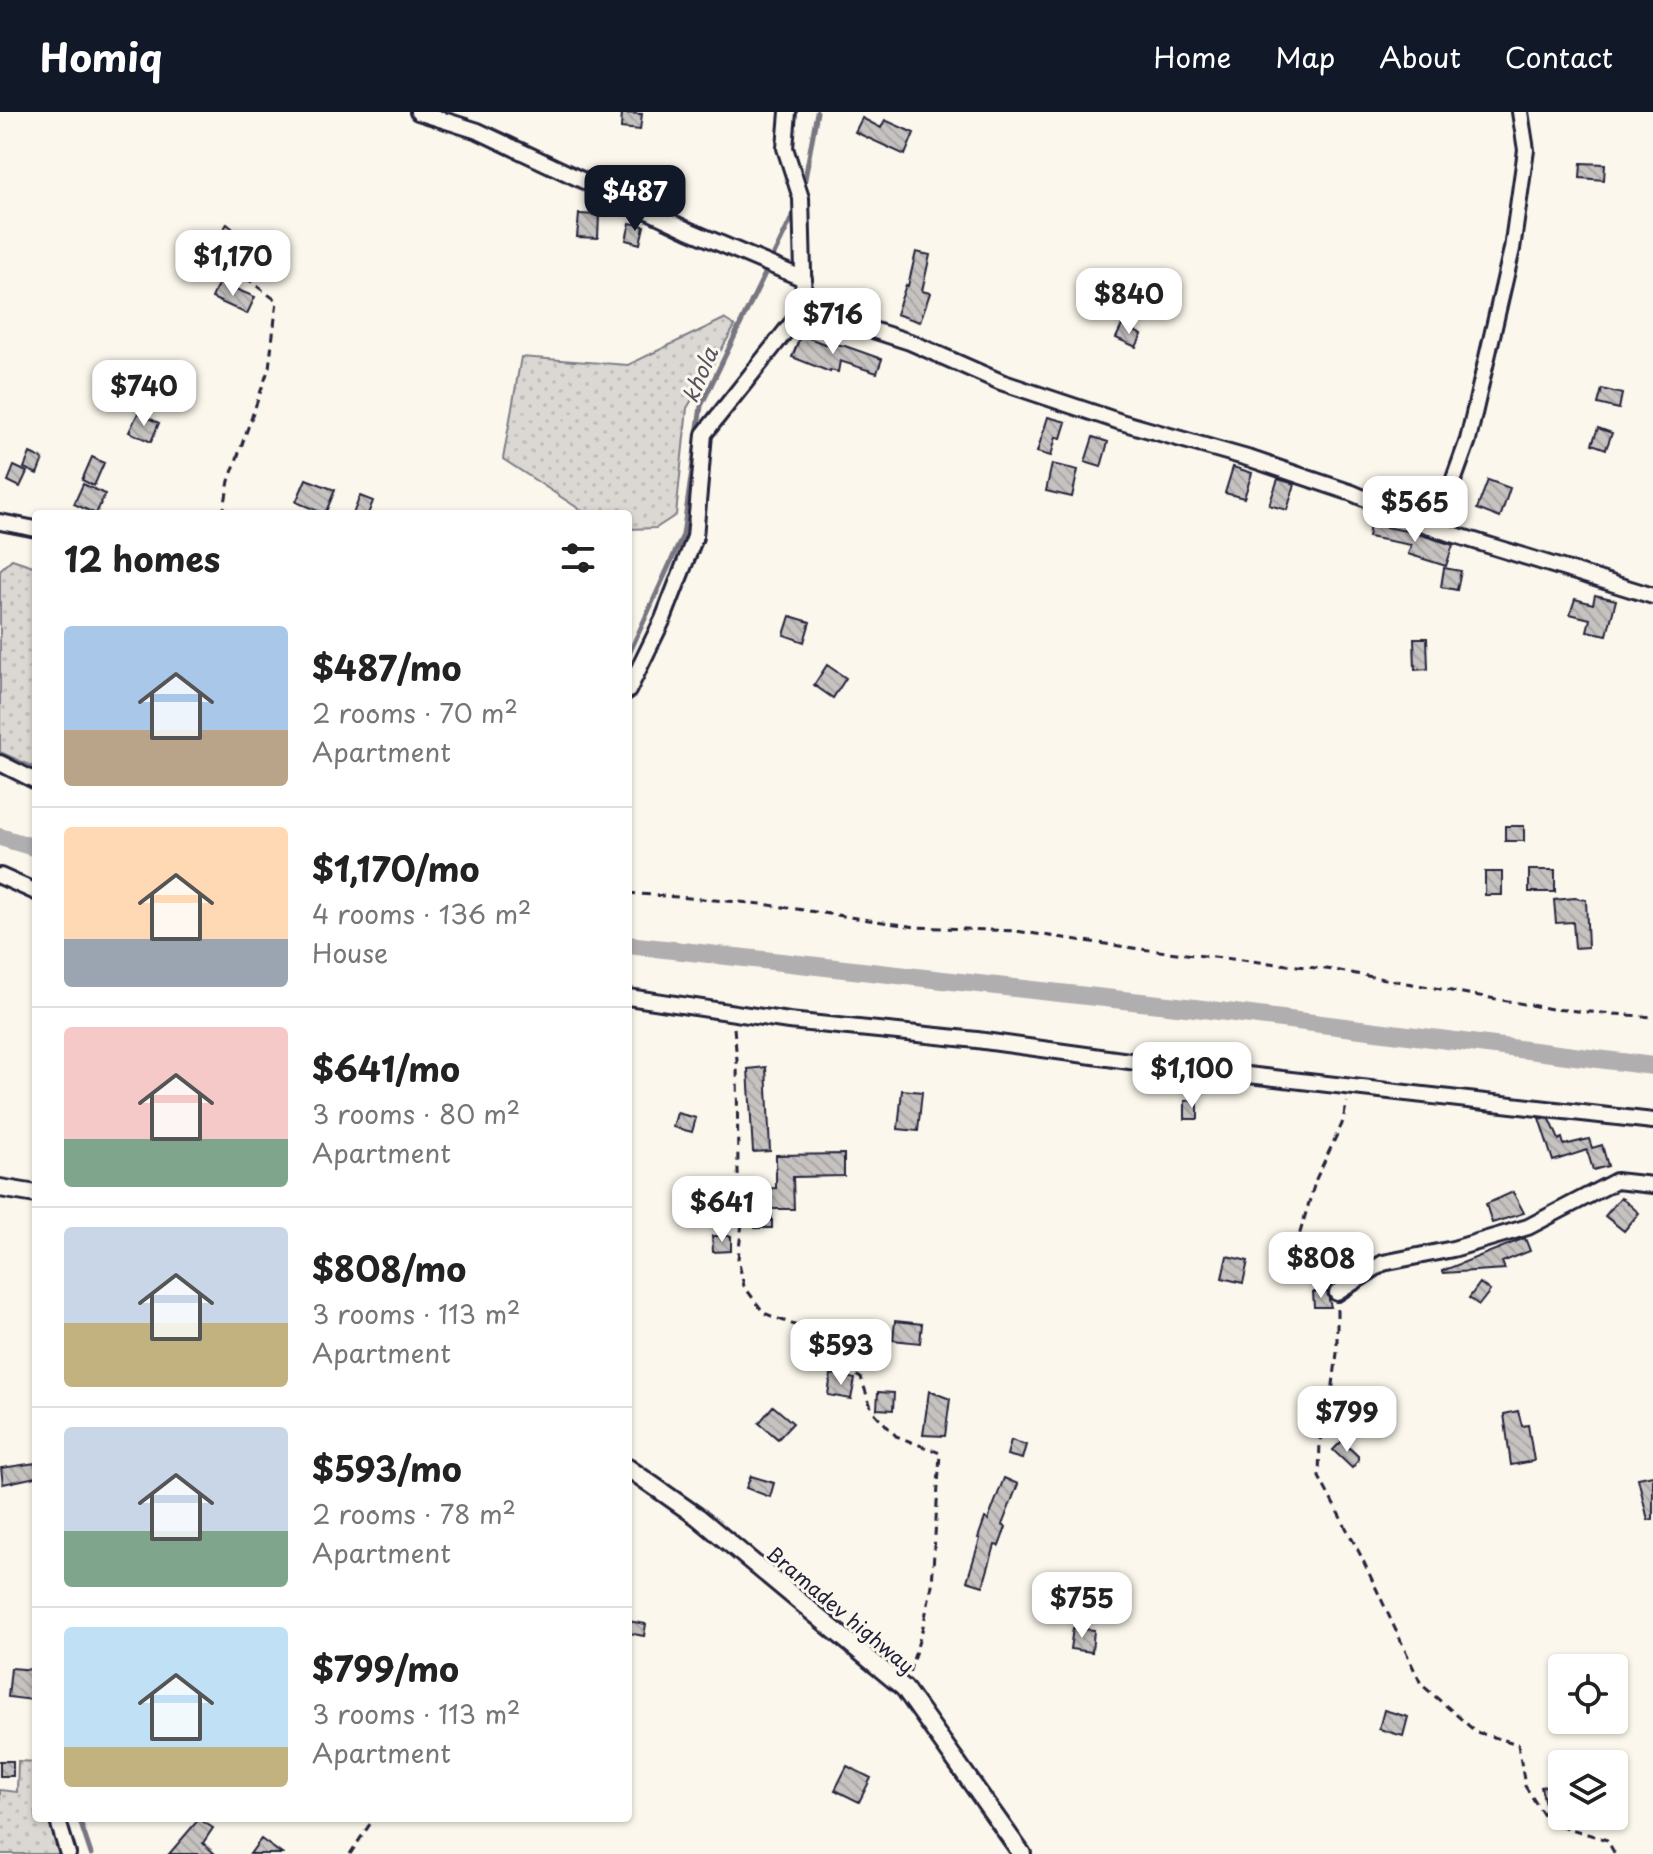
<!DOCTYPE html>
<meta charset="utf-8">
<style>
:root{--surface:#fff;--page:#f6f6f6;--text:#222;--muted:#767676;--line:#e0e0e0;--accent:#111827}
body{margin:0;font-family:"Playpen Sans",sans-serif;background:var(--page);color:var(--text);height:100vh;display:flex;flex-direction:column;font-size:30px;white-space:nowrap}
*{box-sizing:border-box;margin:0}
p{font-size:26px;color:var(--muted)}
.icon{flex:none;width:44px;height:44px;fill:none;stroke:currentColor;stroke-width:2;stroke-linecap:round;stroke-linejoin:round}
.map{position:relative;flex:1;overflow:hidden}
.drawer{position:absolute;left:32px;top:398px;width:600px;height:1312px;display:flex;flex-direction:column;background:var(--surface);border-radius:8px;box-shadow:0 2px 6px #0004}
.drawer>*{flex:none}
.buttons{position:absolute;left:1548px;top:1542px;display:grid;gap:16px}
.buttons a{display:grid;place-items:center;width:80px;height:80px;border-radius:8px;background:var(--surface);box-shadow:0 2px 6px #0004;font-size:40px}
.price{position:absolute;translate:-50% -68px;padding:0 18px;border-radius:16px;background:#fff;color:#222;font-size:26px;line-height:52px;filter:drop-shadow(0 2px 4px #0008)}
.price::after{content:'';position:absolute;left:50%;top:48px;width:24px;height:18px;margin-left:-12px;background:inherit;clip-path:polygon(0 0,100% 0,50% 100%)}
.price.current{background:var(--accent);color:#fff}
ul{padding:0;list-style:none}
li{display:flex;align-items:center;gap:24px;height:200px;padding:0 32px}
li+li{border-top:2px solid var(--line)}
li span{display:grid;place-items:center;flex:none;width:224px;height:160px;border-radius:8px;color:#555}
li>.icon{margin-inline-start:auto}
span .icon{width:96px;height:96px;fill:#fffc;stroke-width:1}
li b{font-size:34px}
h2{display:flex;justify-content:space-between;align-items:center;height:96px;padding:0 32px;font-size:34px}
header{display:flex;align-items:center;gap:48px;box-sizing:border-box;height:112px;padding:0 40px;background:var(--accent);color:#fff}
header strong{font-size:38px}
nav{display:flex;gap:44px;margin-inline-start:auto;font-size:28px}
.map>svg:first-child{display:block}
.grass{fill:url(#grass-dots);stroke:#7e7d87;stroke-width:2}
.lines{fill:none;stroke-linecap:round;stroke-linejoin:round}
.stream{stroke:#787681;stroke-width:5}
.canal{stroke:#b1aeb0;stroke-width:18}
.building{fill:url(#building-back-hatch);stroke:#22223b;stroke-width:2}
.minor-casing{stroke:#22223b;stroke-width:20}
.tertiary-casing{stroke:#22223b;stroke-width:22}
.path{stroke:#22223b;stroke-width:3;stroke-dasharray:8 6;stroke-linecap:butt}
.minor{stroke:#fbf7ec;stroke-width:14}
.tertiary{stroke:#fbf7ec;stroke-width:16}
.labels{text-anchor:middle;stroke-width:6;stroke-linejoin:round;paint-order:stroke}
.street-label{font-size:20px;fill:#22223b;stroke:#fbf7ec}
.water-label{font-size:22px;font-style:italic;fill:#545364;stroke:#fbf7ec}
</style>
<header>
<strong>Homiq</strong>
<nav><a>Home</a><a>Map</a><a>About</a><a>Contact</a></nav>
</header>
<div class="map">
<svg width="1653" height="1742" viewBox="0 0 1653 1742">
<defs>
<pattern id="grass-dots" width="8" height="8" patternUnits="userSpaceOnUse" patternTransform="scale(2)"><rect width="8" height="8" fill="#dbd8d3"/><path d="M2 2h.1M6 6h.1" fill="none" stroke="#bcb9b6" stroke-width="1.8" stroke-linecap="round"/></pattern>
<pattern id="building-back-hatch" width="6" height="6" patternUnits="userSpaceOnUse" patternTransform="scale(2)"><rect width="6" height="6" fill="#c6c2c0"/><path d="M-1 5l2 2M0 0l6 6M5-1l2 2" fill="none" stroke="#aaa6a6"/></pattern>
</defs>
<rect width="100%" height="100%" fill="#fbf7ec"/>
<filter id="ink" filterUnits="userSpaceOnUse"><feTurbulence type="fractalNoise" baseFrequency=".0125" numOctaves="2"/><feDisplacementMap in="SourceGraphic" scale="16" xChannelSelector="R" yChannelSelector="G"/><feConvolveMatrix kernelMatrix="1 2 1 2 8 2 1 2 1" color-interpolation-filters="sRGB"/></filter>
<g filter="url(#ink)">
<path class="grass" d="M724 207 735 214 687 296 676 403 656 416 628 417V402H587L503 347 521 245 628 253Z
M12 447 36 455V656L0 640V458Z
M18 1649 36 1650V1706H55L64 1742H0V1678L17 1680Z"/>
<g class="lines">
<path class="stream" d="M803 78 817 0
M628 544 683 423 701 294 797 95
M79 1706 91 1742"/>
<path class="canal" d="M0 725 36 736
M628 833 1195 896 1653 954"/>
</g>
<path class="building" d="M622 1 642 2 640 18 621 16Z
M862 6 881 16 885 8 914 21 905 43 855 20Z
M1581 51 1605 52 1604 68 1580 66Z
M579 102 599 103 598 126 577 125Z
M630 111 644 114 640 132 626 128Z
M227 112 259 138 247 152 215 129Z
M916 140 930 143 922 179 930 181 920 210 896 202 906 173 908 174Z
M219 170 255 185 247 202 212 186Z
M1122 213 1142 223 1136 235 1116 226Z
M801 223 830 234 831 231 845 234 882 247 877 261 840 249 838 260 830 258V260L792 245Z
M1602 277 1622 282 1619 297 1598 292Z
M138 301 159 311 151 330 129 320Z
M1048 305 1066 310 1061 326 1056 325 1051 344 1037 340Z
M1598 316 1612 321 1606 337 1592 332Z
M1093 325 1108 330 1101 355 1085 350Z
M30 341 43 347 37 362 24 356Z
M92 345 104 351 94 374 82 368Z
M1052 352 1078 358 1072 385 1046 379Z
M14 354 27 360 20 375 8 369Z
M1233 355 1252 361 1244 386 1225 381Z
M306 367 335 378 325 402 296 390Z
M1278 367 1295 372 1287 398 1269 393Z
M1488 368 1510 376 1500 406 1477 397Z
M83 372 105 382 96 402 74 392Z
M360 384 373 389 368 402H353Z
M1370 412 1412 420 1453 433 1446 454 1408 442 1411 433 1368 425Z
M1444 456 1461 459 1457 478 1441 475Z
M1595 483 1616 488 1607 523 1587 519 1590 507 1570 502 1575 487 1593 492Z
M790 504 810 510 804 530 784 523Z
M1414 526H1427L1428 557 1415 558Z
M827 553 846 566 833 586 814 573Z
M1505 714H1524V729H1505Z
M1529 758H1555V780H1529Z
M1485 760H1502V783H1485Z
M1575 786 1586 788 1588 835 1575 836 1573 810 1556 811 1554 788Z
M766 955 770 1039 753 1040 748 957Z
M902 978 922 980 918 1019 898 1017Z
M1198 988V1007H1185V989Z
M677 1001 696 1006 692 1020 673 1015Z
M1539 1006 1550 1007 1559 1028 1562 1026 1564 1033 1589 1027 1592 1036 1602 1033 1608 1054 1593 1058 1587 1038 1553 1049Z
M844 1042V1064L793 1065 794 1097H763L762 1077 776 1076V1043Z
M1513 1080 1524 1101 1492 1111 1486 1092Z
M1621 1085 1639 1101 1624 1119 1605 1104Z
M754 1102H772V1116H755Z
M712 1124H731V1139L713 1140Z
M1525 1126 1530 1139 1502 1150 1505 1157 1443 1161 1442 1159Z
M1227 1144 1248 1149 1243 1171 1222 1166Z
M1480 1171 1490 1179 1479 1193 1469 1186Z
M1313 1180H1327L1331 1195H1314Z
M895 1209 922 1212 920 1231 893 1228Z
M831 1262 855 1267 851 1287 828 1283Z
M929 1279 950 1287 945 1324 923 1323Z
M878 1280 894 1281 893 1298 877 1297Z
M773 1294 793 1311 778 1327 759 1311Z
M1518 1299 1522 1314 1528 1313 1534 1349 1511 1353 1504 1302Z
M1011 1328 1026 1333 1022 1347 1007 1343Z
M1342 1329 1358 1344V1349L1352 1356 1333 1338Z
M36 1351V1365L3 1372 1 1356Z
M1653 1363V1407L1648 1408 1638 1366Z
M751 1364 774 1371 770 1385 746 1376Z
M1004 1366 1018 1372 1002 1413 1006 1415 999 1434 995 1433 983 1474 967 1469 980 1427 978 1426 985 1406 988 1408Z
M628 1509 646 1512 644 1524 628 1521Z
M1073 1516 1094 1518 1092 1540 1070 1537Z
M11 1556 35 1558 32 1588 8 1585Z
M1384 1598 1408 1605 1403 1624 1379 1617Z
M0 1649H13V1664H0Z
M847 1654 871 1666 859 1690 835 1678Z
M1562 1669V1700L1548 1704 1541 1675Z
M199 1707 213 1716 203 1731 215 1742H169Z
M261 1727 282 1742H250Z"/>
<g class="lines">
<defs>
<path id="minor" d="M418 0 478 19 688 118 804 167
M788 0 785 36 801 86 804 196 910 230 1001 270 1121 310 1251 347 1352 381 1436 417 1653 484
M0 410 36 417
M1436 417 1468 328 1512 137 1526 38 1520 0
M628 579 663 507 695 425 704 322 804 196
M0 651 36 669
M0 764 36 780
M628 885 789 909 977 928 1151 952 1653 1009
M1337 1181 1383 1151 1453 1137 1528 1115 1616 1069 1653 1073
M57 1706 68 1742"/>
<path id="tertiary" d="M0 1076 36 1082
M628 1356 698 1405 904 1576 1022 1742"/>
</defs>
<use href="#minor" class="minor-casing"/>
<use href="#tertiary" class="tertiary-casing"/>
<path class="path" d="M223 402 229 369 269 256 277 189 230 154
M628 781 763 792 916 815 1016 819 1140 837 1334 858 1552 897 1653 905
M734 916 737 948 738 1061 743 1101 738 1147 744 1174 764 1201 842 1232 838 1253 861 1266 872 1298 896 1324 940 1341 932 1473 922 1519 909 1561
M1327 1169 1313 1153 1299 1124 1316 1067 1342 1012 1347 990
M1337 1197V1241L1332 1281V1301L1320 1328 1319 1365 1360 1442 1421 1572 1476 1620 1518 1632 1525 1674 1548 1710 1607 1728 1615 1742
M350 1742 374 1706"/>
<use href="#minor" class="minor"/>
<use href="#tertiary" class="tertiary"/>
</g>
</g>
<g class="labels">
<g class="street-label">
<text transform="translate(840 1498) rotate(40)" y="7">Bramadev highway</text>
</g>
<g class="water-label">
<text transform="translate(700 263) rotate(-67)" y="8">khola</text>
</g>
</g>
</svg>
<div class="buttons">
<a><svg class="icon" aria-label="locate" viewBox="0 0 24 24"><circle cx="12" cy="12" r="6"/><path d="M12 2v4M12 18v4M2 12h4M18 12h4"/></svg></a>
<a><svg class="icon" aria-label="layers" viewBox="0 0 24 24"><path d="M12 4l9 5-9 5-9-5zM3 14l9 5 9-5"/></svg></a>
</div>
<b class="price current" style="left:635px;top:121px">$487</b>
<b class="price" style="left:233px;top:186px">$1,170</b>
<b class="price" style="left:1129px;top:224px">$840</b>
<b class="price" style="left:833px;top:244px">$716</b>
<b class="price" style="left:144px;top:316px">$740</b>
<b class="price" style="left:1415px;top:432px">$565</b>
<b class="price" style="left:1192px;top:998px">$1,100</b>
<b class="price" style="left:722px;top:1132px">$641</b>
<b class="price" style="left:1321px;top:1188px">$808</b>
<b class="price" style="left:841px;top:1275px">$593</b>
<b class="price" style="left:1347px;top:1342px">$799</b>
<b class="price" style="left:1082px;top:1528px">$755</b>
<section class="drawer">
<h2>12 homes<svg class="icon" aria-label="filters" viewBox="0 0 24 24"><path d="M4 7h16M4 17h16"/><circle cx="9" cy="7" r="2"/><circle cx="15" cy="17" r="2"/></svg></h2>
<ul>
<li><span style="background:linear-gradient(#a9c7e8 65%,#b9a48a 0)"><svg class="icon" aria-label="home" viewBox="0 0 24 24"><path d="M3 11l9-7 9 7M6 9v11h12V9"/></svg></span><div><b>$487/mo</b><p>2 rooms · 70 m²</p><p>Apartment</p></div></li>
<li><span style="background:linear-gradient(#ffd9b3 70%,#9aa5b1 0)"><svg class="icon" aria-label="home" viewBox="0 0 24 24"><path d="M3 11l9-7 9 7M6 9v11h12V9"/></svg></span><div><b>$1,170/mo</b><p>4 rooms · 136 m²</p><p>House</p></div></li>
<li><span style="background:linear-gradient(#f6c9c9 70%,#7fa58c 0)"><svg class="icon" aria-label="home" viewBox="0 0 24 24"><path d="M3 11l9-7 9 7M6 9v11h12V9"/></svg></span><div><b>$641/mo</b><p>3 rooms · 80 m²</p><p>Apartment</p></div></li>
<li><span style="background:linear-gradient(#c9d6e8 60%,#c2b280 0)"><svg class="icon" aria-label="home" viewBox="0 0 24 24"><path d="M3 11l9-7 9 7M6 9v11h12V9"/></svg></span><div><b>$808/mo</b><p>3 rooms · 113 m²</p><p>Apartment</p></div></li>
<li><span style="background:linear-gradient(#c9d6e8 65%,#7fa58c 0)"><svg class="icon" aria-label="home" viewBox="0 0 24 24"><path d="M3 11l9-7 9 7M6 9v11h12V9"/></svg></span><div><b>$593/mo</b><p>2 rooms · 78 m²</p><p>Apartment</p></div></li>
<li><span style="background:linear-gradient(#bfe0f5 75%,#c2b280 0)"><svg class="icon" aria-label="home" viewBox="0 0 24 24"><path d="M3 11l9-7 9 7M6 9v11h12V9"/></svg></span><div><b>$799/mo</b><p>3 rooms · 113 m²</p><p>Apartment</p></div></li>
</ul>
</section>
</div>
